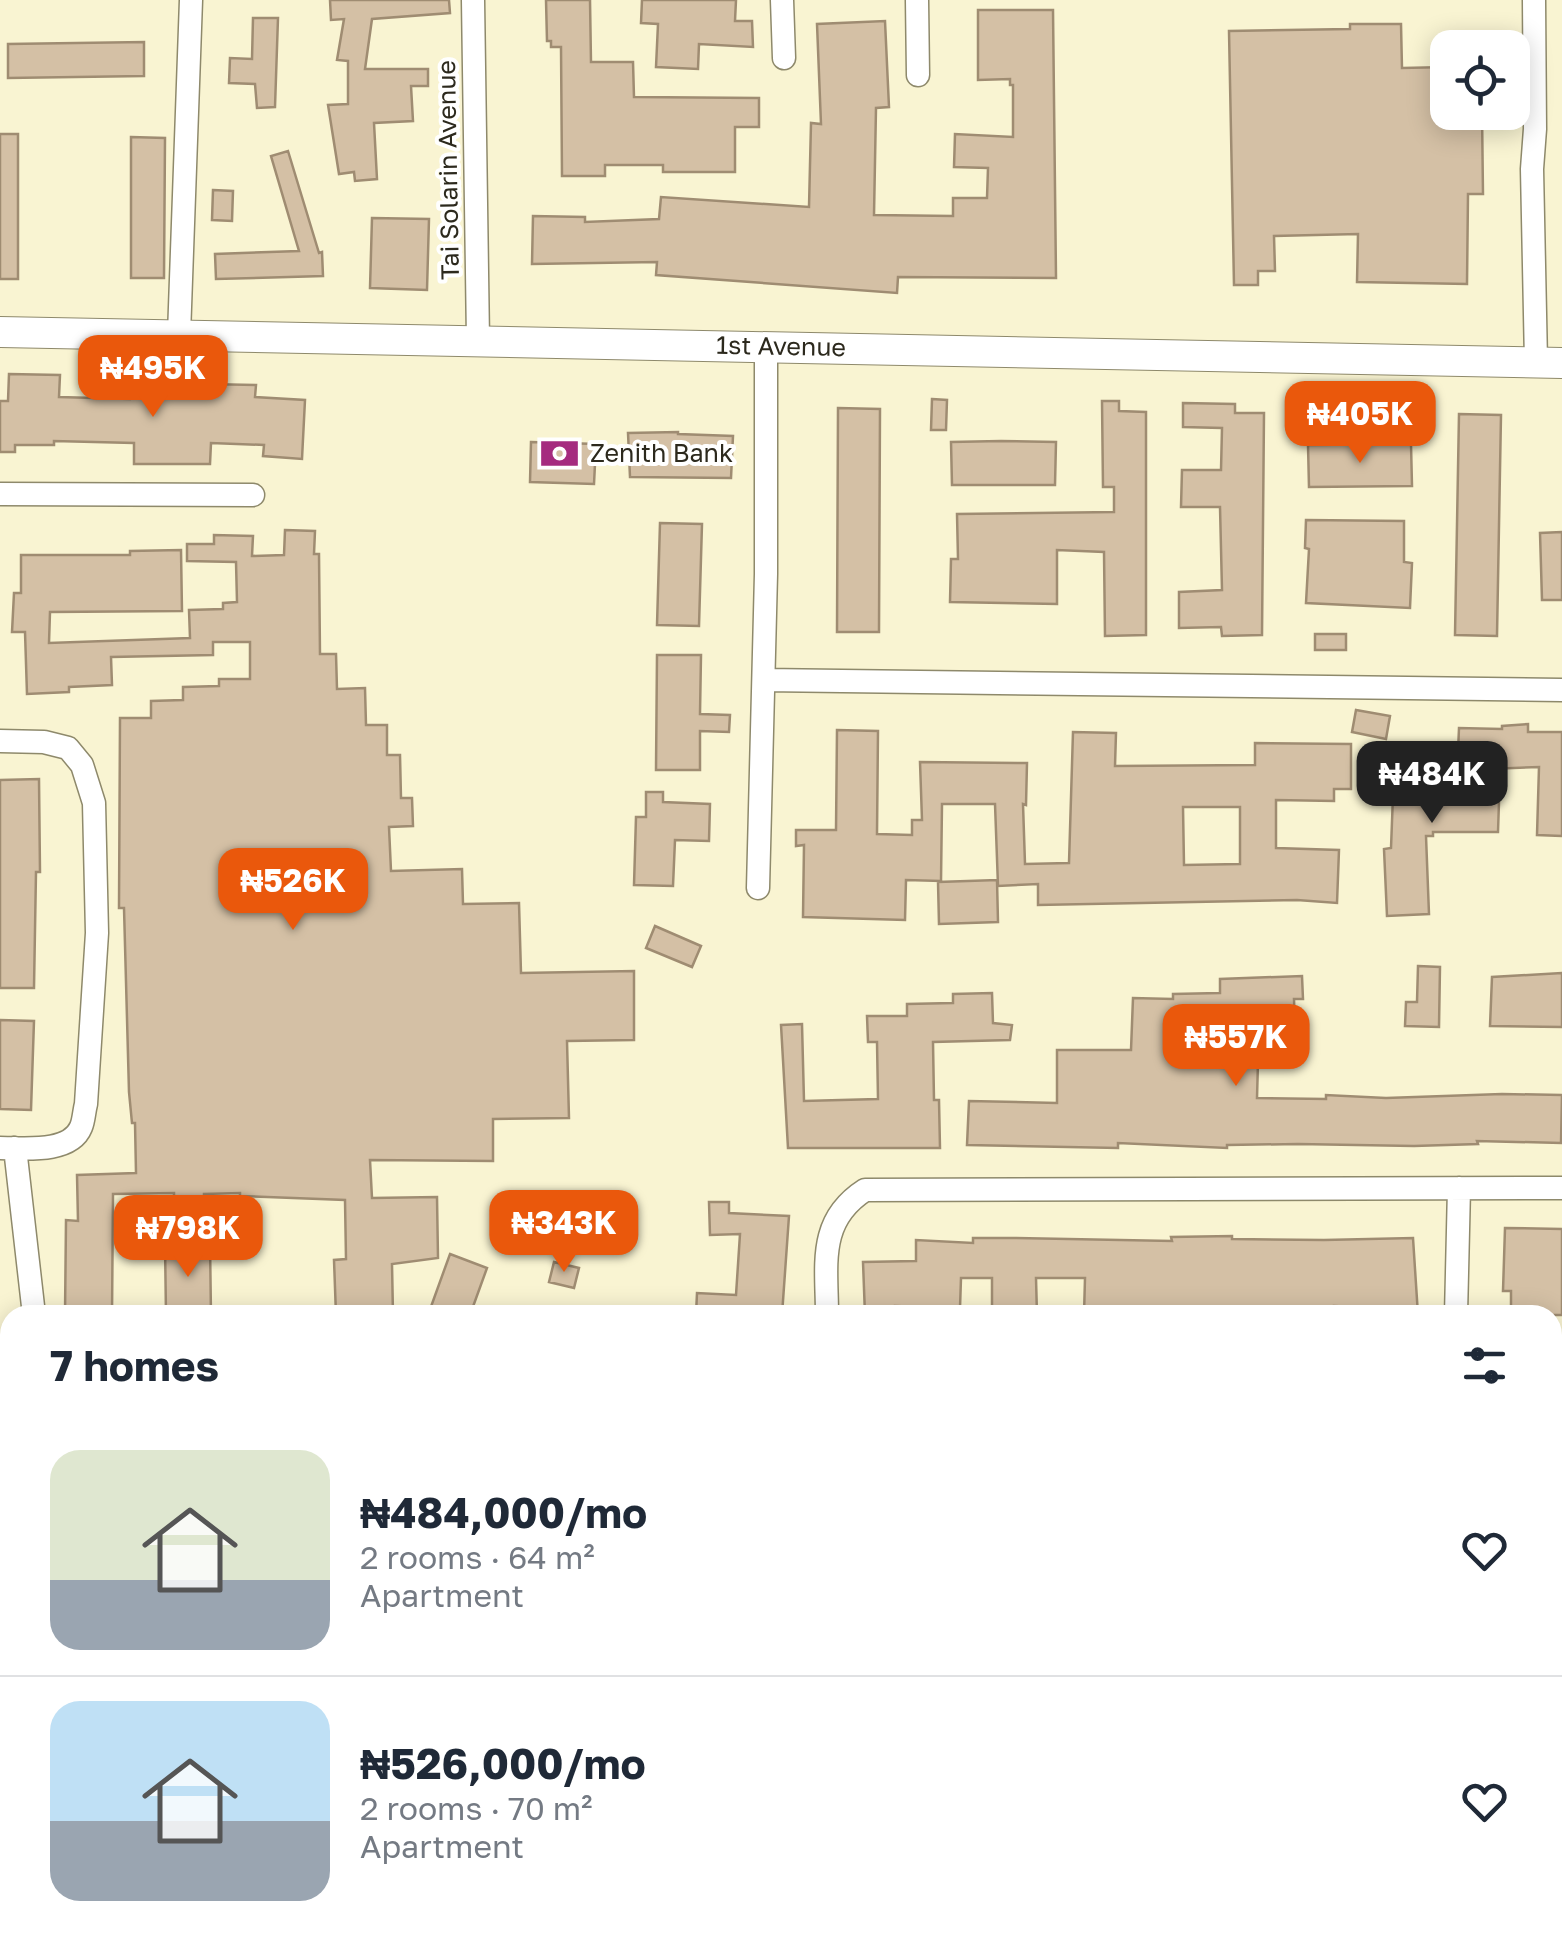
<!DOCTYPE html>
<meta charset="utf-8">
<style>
:root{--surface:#fff;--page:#f6f6f7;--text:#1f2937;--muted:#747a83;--line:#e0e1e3;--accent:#ea580c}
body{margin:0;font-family:"Golos Text",sans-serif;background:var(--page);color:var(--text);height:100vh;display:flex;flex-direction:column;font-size:38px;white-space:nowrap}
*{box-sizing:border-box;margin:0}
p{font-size:32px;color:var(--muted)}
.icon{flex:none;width:55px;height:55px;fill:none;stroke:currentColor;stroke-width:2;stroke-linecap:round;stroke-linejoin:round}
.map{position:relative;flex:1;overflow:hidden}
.sheet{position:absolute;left:0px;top:1305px;width:1562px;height:642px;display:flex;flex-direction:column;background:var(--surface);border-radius:30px 30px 0 0;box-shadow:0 5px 25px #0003}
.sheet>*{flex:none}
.controls{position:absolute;left:1430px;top:30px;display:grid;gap:20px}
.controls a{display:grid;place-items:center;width:100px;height:100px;border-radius:20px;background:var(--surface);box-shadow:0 5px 25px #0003;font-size:50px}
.price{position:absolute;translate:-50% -85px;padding:0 22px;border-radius:20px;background:var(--accent);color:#fff;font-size:32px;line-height:65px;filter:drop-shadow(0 2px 5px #0008)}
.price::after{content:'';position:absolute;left:50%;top:60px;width:30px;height:22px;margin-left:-15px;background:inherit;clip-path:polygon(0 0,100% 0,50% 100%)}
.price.selected{background:#222;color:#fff}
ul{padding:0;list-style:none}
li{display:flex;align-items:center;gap:30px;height:250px;padding:0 50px}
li+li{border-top:2px solid var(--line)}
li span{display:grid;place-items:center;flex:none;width:280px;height:200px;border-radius:30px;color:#555}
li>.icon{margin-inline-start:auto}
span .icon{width:120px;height:120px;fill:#fffc;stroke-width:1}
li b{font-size:42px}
h2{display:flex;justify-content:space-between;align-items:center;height:120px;padding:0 50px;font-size:42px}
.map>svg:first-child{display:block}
.building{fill:#d4c0a5;stroke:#9f8c72;stroke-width:2.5;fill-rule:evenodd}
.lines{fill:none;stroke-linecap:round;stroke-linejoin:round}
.street-casing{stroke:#8e896b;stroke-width:25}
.secondary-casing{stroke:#8e896b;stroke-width:32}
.street{stroke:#fff;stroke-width:22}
.secondary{stroke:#fff;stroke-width:30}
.labels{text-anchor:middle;stroke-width:8;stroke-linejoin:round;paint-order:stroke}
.street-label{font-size:25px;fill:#2c291d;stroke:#fff}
.poi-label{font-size:25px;fill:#2c291d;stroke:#fff;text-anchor:start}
</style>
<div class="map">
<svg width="1562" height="1946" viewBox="0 0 1562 1946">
<rect width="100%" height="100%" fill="#f9f4d2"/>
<path class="building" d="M330 0H449L450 13 372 19 365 69H428V86H411L413 121 374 123 377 179 355 181 354 172 339 174 328 105 348 104V61L337 60 344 19 331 20Z
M546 0H590L591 62H633L634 97 759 98V127H735V172H663V165H605V176H562L561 47H551V41H547Z
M642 0H736L735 21H752L753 47 699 44 698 69 656 67 658 24 641 23Z
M978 10H1053L1056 278 898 277 897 293 656 275 657 262 532 264 533 216 585 217V222L659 219 661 197 809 207 811 123 821 124 817 24 885 21 889 107 876 108 874 215 953 216V198H987L988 168 954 167 955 134 1013 137V85H1010V79L978 80Z
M253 18H278L275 107 257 108 255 84 229 83 230 58 252 59Z
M1350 24H1401L1402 68 1448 67V112H1482L1483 194H1468L1467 284 1357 282 1358 234 1274 236 1275 271H1258V285H1234L1229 31 1350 29Z
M144 42V76L8 78V44Z
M0 134H18V279H0Z
M131 137 165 138 164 278H131Z
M288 151 319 253 322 252 323 276 216 279 215 254 299 251 271 156Z
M213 190 233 191 232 221 212 220Z
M372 218 429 219 427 290 370 288Z
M9 374 60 375 59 397 130 399 132 395 153 401V383L256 385 255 397 305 400 302 459 263 456 264 445 211 443 210 464H134V443L54 441V445H15V452H0V401H8Z
M932 399 947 400 946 430H931Z
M1102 401H1119V411L1146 412V635L1105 636 1104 552 1057 550V604L950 602 951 559H958L957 514 1114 512V487H1103Z
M1183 403 1235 404V413H1264L1262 635 1222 636 1221 627 1179 628V592L1222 590 1220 507H1181L1182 470H1221L1222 428 1183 427Z
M838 408 880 409 879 632H837Z
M1459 414 1501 415 1497 636 1455 635Z
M678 432V434L733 436 731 478 630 477 628 433Z
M1001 441 1056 442 1055 485H952L951 442Z
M531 442 596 444 594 484 530 482Z
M1411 444 1412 486 1309 487 1308 445Z
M1306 520 1404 521V562L1412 563 1410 608 1306 603 1309 549 1305 548Z
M660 523 702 524 699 626 657 625Z
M285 530 315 531 314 554H319L320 654H336L337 689 365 688 366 725H387V755H400L401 798H412L413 826 389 827 391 871 462 869 463 904 519 903 521 973 634 971V1040L567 1041 569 1118 493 1119V1161L370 1160 372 1198 437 1197 438 1258 392 1264 393 1315H336L334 1260 346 1259 345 1200 240 1196V1193L204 1194V1200L174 1201V1193L113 1194 112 1315H65L66 1220 78 1221 77 1175 136 1173 135 1123H132L129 1092 124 908H119L120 718H151V701L183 700V687L219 686V679H250V642H213V655L111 657 112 685 69 687V692L27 694 25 632H12L14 593H21V555H130V551L181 550 182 611 50 612 49 643 190 638 189 610 223 609V603L237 602 236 562 187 561V544H214V535L253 536 252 556 284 555Z
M1562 532V600H1542L1540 533Z
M1315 634H1346V650H1315Z
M657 655H701L700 714 730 715 729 732 700 731V770H656Z
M1356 710 1390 716 1386 739 1352 732Z
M1528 724V732H1562V836L1537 835 1539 767 1489 769 1490 757 1458 752 1459 728 1502 729V726Z
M837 730 878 731 877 834 912 835V820H922L920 762 1027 763 1026 805 1023 804 1025 864 1069 863 1073 732 1116 733 1115 766 1255 765V743L1351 744V789H1334V801L1276 800V848L1339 850 1337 903 1297 900 1038 905V884L998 886 995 804H942L941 881 906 880 905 920 803 917 804 845 796 846V830H836ZM1183 807H1240V864L1184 865Z
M1394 769 1500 772 1498 832H1433V836H1426L1429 914 1387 916 1384 849 1391 848Z
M39 779 40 872H36L34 988H0V780Z
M646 792H663V802L710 804 709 841 675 840 673 886 634 885 636 817H646Z
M997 880 998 922 939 924 938 882Z
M655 926 701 946 692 967 646 948Z
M1418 966 1440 967 1439 1027 1405 1026 1406 1002H1417Z
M1562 973V1027L1490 1026 1492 977Z
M1302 976 1303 999H1294L1296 1061 1258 1062 1257 1098 1326 1099V1095L1386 1098 1502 1094 1562 1095 1561 1143 1477 1141 1478 1144 1414 1146 1298 1144 1227 1145V1148L1118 1143V1148L967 1145 969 1101 1057 1103V1050H1131L1133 998 1173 999V994L1220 993V979Z
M992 993 993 1023 1012 1025 1010 1040 933 1042 934 1100H939L940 1148H788L781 1025 802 1024 804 1101 878 1099 877 1042H868L867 1016H907V1004L953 1003V994Z
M0 1020 34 1021 31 1110 0 1109Z
M709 1202H729V1213L789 1216 782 1315H696L697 1293 736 1295 740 1234 710 1235Z
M1505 1228 1562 1229V1315H1511V1291H1503Z
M1232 1236V1239L1324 1240 1413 1238 1418 1315H1381V1308L1334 1306V1315H1084L1085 1278H1036L1037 1315H992V1278H961L960 1308 895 1306V1315H865L863 1262 916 1261V1240L973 1243V1238H1016L1172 1241 1171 1237Z
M165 1244H210L211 1315H166Z
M450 1254 487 1268 470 1315H428Z
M554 1262 579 1268 574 1288 549 1282Z"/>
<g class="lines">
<defs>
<path id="street" d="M473 0 478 340
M782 0 784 58
M917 0 918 75
M1534 0 1535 129 1532 169 1536 362
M179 335 191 0
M0 494 253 495
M764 680 1562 690
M0 741 44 742 68 748 82 765 94 803 97 933 86 1104C84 1111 84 1120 81 1127 70 1154 23 1148 0 1148
M758 888 766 574V346
M15 1148 34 1315
M827 1315C827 1265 817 1221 865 1190L1562 1188
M1456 1315 1459 1188
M1552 1668H1562
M0 1712 10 1713
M0 1872H10
M1552 1878H1562
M1240 1938V1946
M1494 1938 1495 1946
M351 1946 352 1938"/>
<path id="secondary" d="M0 332 1562 363"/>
</defs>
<use href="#street" class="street-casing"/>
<use href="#secondary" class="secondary-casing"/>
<use href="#street" class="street"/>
<use href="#secondary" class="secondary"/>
</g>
<defs>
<symbol id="bank-bare" viewBox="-9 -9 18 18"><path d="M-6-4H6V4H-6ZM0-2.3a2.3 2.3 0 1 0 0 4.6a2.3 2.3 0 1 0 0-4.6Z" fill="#a52b7f" stroke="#fff" stroke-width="2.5" paint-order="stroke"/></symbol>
</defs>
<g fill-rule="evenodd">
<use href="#bank-bare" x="532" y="426" width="55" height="55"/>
</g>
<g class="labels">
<g class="street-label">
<text transform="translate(448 170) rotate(-91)" y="9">Tai Solarin Avenue</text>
<text transform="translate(781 346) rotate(1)" y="9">1st Avenue</text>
</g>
<g class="poi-label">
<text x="590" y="462">Zenith Bank</text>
</g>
</g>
</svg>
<div class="controls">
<a><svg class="icon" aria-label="locate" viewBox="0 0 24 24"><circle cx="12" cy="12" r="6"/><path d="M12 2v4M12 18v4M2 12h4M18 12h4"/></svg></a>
</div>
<b class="price" style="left:153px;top:420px">₦495K</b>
<b class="price" style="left:1360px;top:466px">₦405K</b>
<b class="price selected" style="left:1432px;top:826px">₦484K</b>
<b class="price" style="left:293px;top:933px">₦526K</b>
<b class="price" style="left:1236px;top:1089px">₦557K</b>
<b class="price" style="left:564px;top:1275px">₦343K</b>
<b class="price" style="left:188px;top:1280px">₦798K</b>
<section class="sheet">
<h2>7 homes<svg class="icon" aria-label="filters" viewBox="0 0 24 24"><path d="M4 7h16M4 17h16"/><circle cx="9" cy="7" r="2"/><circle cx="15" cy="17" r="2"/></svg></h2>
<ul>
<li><span style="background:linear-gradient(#dfe7d0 65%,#9aa5b1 0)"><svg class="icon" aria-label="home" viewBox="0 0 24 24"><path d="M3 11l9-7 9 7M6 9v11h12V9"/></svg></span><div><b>₦484,000/mo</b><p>2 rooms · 64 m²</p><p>Apartment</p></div><svg class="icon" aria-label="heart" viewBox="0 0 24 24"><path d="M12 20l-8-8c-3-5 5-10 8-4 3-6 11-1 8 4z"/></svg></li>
<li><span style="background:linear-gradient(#bfe0f5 60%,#9aa5b1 0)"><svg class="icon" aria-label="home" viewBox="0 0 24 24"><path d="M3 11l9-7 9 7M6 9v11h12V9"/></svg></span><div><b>₦526,000/mo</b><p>2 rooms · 70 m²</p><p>Apartment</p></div><svg class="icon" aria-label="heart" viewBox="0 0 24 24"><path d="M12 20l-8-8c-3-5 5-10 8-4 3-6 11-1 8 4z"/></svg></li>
</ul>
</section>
</div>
